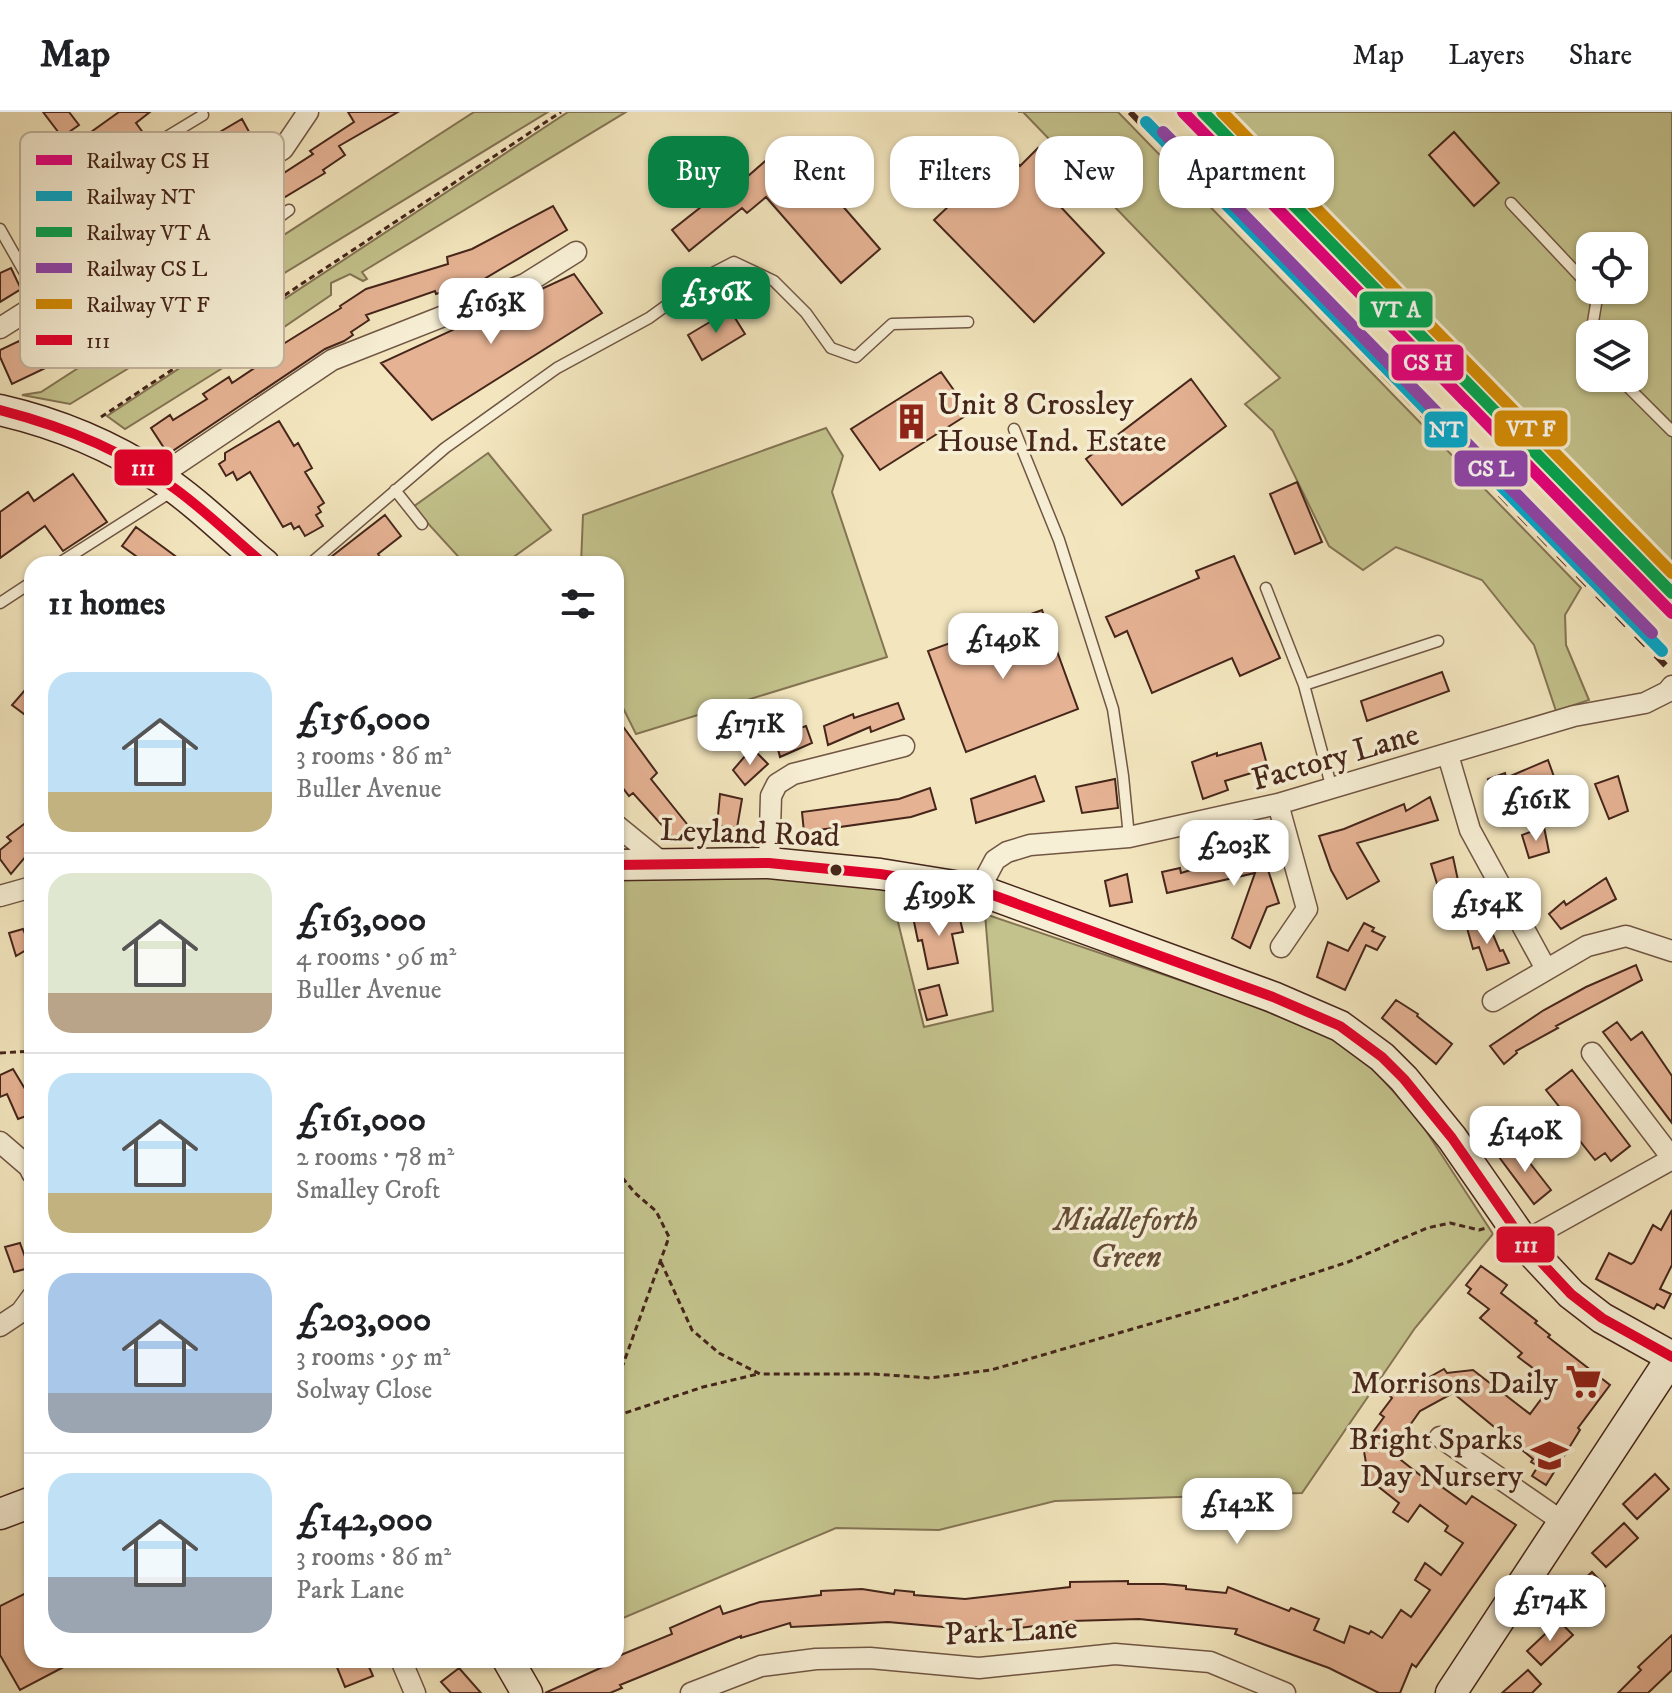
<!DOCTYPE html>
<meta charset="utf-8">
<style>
:root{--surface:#fff;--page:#f2f2f2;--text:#202124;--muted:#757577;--line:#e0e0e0;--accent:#0b8043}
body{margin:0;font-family:"IM FELL DW Pica",serif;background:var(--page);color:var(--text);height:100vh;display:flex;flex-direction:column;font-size:30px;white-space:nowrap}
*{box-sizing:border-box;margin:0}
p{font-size:26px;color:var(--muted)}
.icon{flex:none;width:44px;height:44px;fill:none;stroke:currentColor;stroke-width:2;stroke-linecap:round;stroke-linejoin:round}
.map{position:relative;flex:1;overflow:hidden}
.sheet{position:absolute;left:24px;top:444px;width:600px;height:1112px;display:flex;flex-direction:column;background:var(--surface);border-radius:24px;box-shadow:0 2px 6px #0004}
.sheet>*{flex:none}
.top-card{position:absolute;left:648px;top:24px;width:760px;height:72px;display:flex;gap:16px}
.buttons{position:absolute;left:1576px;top:120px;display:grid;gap:16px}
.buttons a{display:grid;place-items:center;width:72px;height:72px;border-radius:16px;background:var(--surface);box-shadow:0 2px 6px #0004;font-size:40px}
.price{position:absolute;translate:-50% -68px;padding:0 18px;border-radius:16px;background:#fff;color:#222;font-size:26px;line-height:52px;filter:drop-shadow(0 2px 4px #0008)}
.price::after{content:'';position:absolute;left:50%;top:48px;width:24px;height:18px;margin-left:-12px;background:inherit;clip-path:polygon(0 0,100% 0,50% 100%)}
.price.active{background:var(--accent);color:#fff}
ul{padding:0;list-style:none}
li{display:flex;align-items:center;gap:24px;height:200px;padding:0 24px}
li+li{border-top:2px solid var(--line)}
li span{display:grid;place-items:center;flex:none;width:224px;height:160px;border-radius:24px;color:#555}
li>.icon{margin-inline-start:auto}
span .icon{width:96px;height:96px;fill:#fffc;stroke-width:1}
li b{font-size:34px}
h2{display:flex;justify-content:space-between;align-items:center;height:96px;padding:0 24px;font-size:34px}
.tag{padding:0 28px;border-radius:24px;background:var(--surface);box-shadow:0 2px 6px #0004;font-size:28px;line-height:72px}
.tag.active{background:var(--accent);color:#fff}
header{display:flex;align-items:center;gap:48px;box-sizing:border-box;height:112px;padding:0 40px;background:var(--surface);border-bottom:2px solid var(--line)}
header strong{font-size:38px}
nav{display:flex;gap:44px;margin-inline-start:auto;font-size:28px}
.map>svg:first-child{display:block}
.green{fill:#c3c28c;stroke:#847454;stroke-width:2;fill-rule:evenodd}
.building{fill:#e5b293;stroke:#46261b;stroke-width:2}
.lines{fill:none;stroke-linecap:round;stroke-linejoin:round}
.lane-casing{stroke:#715644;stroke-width:13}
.street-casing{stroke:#715644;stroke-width:23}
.secondary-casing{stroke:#46261b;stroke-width:33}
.path{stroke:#46261b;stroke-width:3;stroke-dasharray:6 4;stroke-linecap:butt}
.lane{stroke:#f7efd5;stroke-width:10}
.street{stroke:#f7efd5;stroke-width:20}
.secondary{stroke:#f7efd5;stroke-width:30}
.rail{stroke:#46261b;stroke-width:6;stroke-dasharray:14 14;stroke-linecap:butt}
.bus-1-casing{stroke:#f7efd5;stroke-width:16}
.bus-1{stroke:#e4002b;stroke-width:10}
.rail-1-casing{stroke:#f7efd5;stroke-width:18}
.rail-2-casing{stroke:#f7efd5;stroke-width:18}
.rail-3-casing{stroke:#f7efd5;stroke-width:18}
.rail-4-casing{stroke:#f7efd5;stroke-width:18}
.rail-5-casing{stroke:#f7efd5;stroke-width:18}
.rail-1{stroke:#e5007d;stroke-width:12}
.rail-2{stroke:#00a9ce;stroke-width:12}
.rail-3{stroke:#00a651;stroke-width:12}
.rail-4{stroke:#8e44ad;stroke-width:12}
.rail-5{stroke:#d48c05;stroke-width:12}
.bus-dot{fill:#46261b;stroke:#f7efd5;stroke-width:3}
.labels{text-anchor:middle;stroke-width:7;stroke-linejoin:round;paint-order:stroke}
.poi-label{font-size:32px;fill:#46261b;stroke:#f7efd5;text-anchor:end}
.street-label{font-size:32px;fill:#46261b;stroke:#f7efd5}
.park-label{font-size:32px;font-style:italic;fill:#654d37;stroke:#f7efd5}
.key{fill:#f7efd5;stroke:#c2b39d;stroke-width:2}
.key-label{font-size:22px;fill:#46261b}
.line-badge{stroke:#f7efd5;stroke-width:3}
.badge-label{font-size:22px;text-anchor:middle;font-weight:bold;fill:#fff}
</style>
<header>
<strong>Map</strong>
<nav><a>Map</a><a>Layers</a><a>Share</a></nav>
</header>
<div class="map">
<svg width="1672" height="1581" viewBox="0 0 1672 1581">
<rect width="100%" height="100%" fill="#f3e6be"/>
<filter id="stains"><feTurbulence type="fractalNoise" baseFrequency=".0025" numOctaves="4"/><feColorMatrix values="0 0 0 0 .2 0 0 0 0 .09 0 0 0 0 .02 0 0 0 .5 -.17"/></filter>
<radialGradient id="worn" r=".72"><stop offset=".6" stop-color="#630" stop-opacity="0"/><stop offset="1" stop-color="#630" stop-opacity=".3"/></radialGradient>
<path class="green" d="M474 0H548L70 292 22 283 41 280Z
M568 0H626L362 160 367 167 363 169 350 162 331 171V183L237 247 125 317 107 304Z
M1018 0H1118L1581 476 1565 503 1566 533 1589 588 1556 599 1534 533 1482 468 1396 435 1363 458 1329 434 1273 319 1245 292 1280 266 1023 0Z
M1220 0H1672V461ZM1590 134H1634V178H1590ZM1590 222H1634V266H1590Z
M826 316 843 344 832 380 887 545 636 622 616 582V452H581L583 403Z
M488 341 551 418 504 452H465L413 395Z
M616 762 784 765 890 778 924 915 993 899 985 802 1244 890 1333 927 1375 959 1419 1008 1493 1122 1415 1216 1302 1381 1055 1389 939 1418 836 1416 616 1509Z"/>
<path class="building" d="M43 0H69L79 13 62 25Z
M119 0H150L136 11 144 22 130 33 125 26 107 39 104 34 95 40 84 25Z
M348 0H398L339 34 345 43 323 58 325 61 267 96 270 102 243 119 226 92 274 62 276 66 313 42 310 39 354 10Z
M242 7 253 27 229 40 218 21Z
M1454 20 1499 71 1474 94 1429 43Z
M787 30 880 137 841 171 766 85 747 101 742 96 689 139 672 118 720 80 724 85Z
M1038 36 1074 76 1058 92 1104 141 1034 210 934 108 1006 40 1020 54Z
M553 94 567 118 484 167 451 175 452 177 436 182 435 179 366 203 369 208 351 220 353 223 344 229 325 237 168 342 151 316 170 303 173 308 207 287 203 282 229 265 232 271 259 253 256 249 341 196 340 194 366 177 448 152 447 145 472 137Z
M11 156 21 177 0 190V161Z
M574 162 602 201 432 308 381 251Z
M730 198 745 222 702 248 688 223Z
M44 226 56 251 12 272 0 245V238L19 229 23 236Z
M941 260 970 301 880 358 851 317Z
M1191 267 1226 314 1122 393 1086 347Z
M279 309 294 334 298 331 312 356 305 360 324 391 318 395 321 400 316 403 323 414 305 424 299 414 294 417 291 411 283 415 250 360 237 368 233 360 226 364 219 352 225 348V341Z
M73 362 107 410 63 439 45 414 0 446V400L28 380 34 389Z
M1297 370 1322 430 1295 442 1270 382Z
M385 403 401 424 378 442 385 452H322Z
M136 415 186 452H147L122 434Z
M1234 444 1280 546 1240 564 1232 546 1152 581 1127 519 1115 525 1106 505 1199 466 1196 459Z
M1042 498 1078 597 966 640 928 539Z
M1442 560 1449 579 1367 609 1361 589Z
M32 570V608L12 593Z
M898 591 904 607 871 620 870 615 828 633 824 614 853 602 854 606Z
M616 605 657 661 651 667 691 717 676 729 633 681 629 684 616 667Z
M806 614 812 631 780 645 775 625Z
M1261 631 1268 656 1225 669 1228 678 1203 687 1192 650 1217 641V644Z
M752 636 768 652 745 673 733 658Z
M1548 648 1557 673 1528 682 1527 679 1496 690 1488 667 1505 661 1506 666Z
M1035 664 1044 689 976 711 971 687Z
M1618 664 1628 699 1609 707 1595 672Z
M1115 667 1118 696 1082 701 1076 675Z
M930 676 936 697 911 705 804 720 802 700 899 687Z
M720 682 742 687 737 716 717 714Z
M1430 685 1438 708 1357 731 1379 769 1347 787 1331 758 1319 724 1344 717 1404 692 1406 699Z
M32 706V737L11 762 0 747V738L11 729 7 725Z
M1544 715 1549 740 1529 746 1522 723Z
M1261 737 1279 791 1267 795 1250 836 1232 826 1255 761 1167 781 1162 760 1180 756 1181 761Z
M1453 745 1462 787 1473 783 1478 808 1458 813 1445 773 1438 775 1431 752Z
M1127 762 1132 790 1110 794 1105 769Z
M1606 766 1616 787 1561 817 1549 802 1564 789 1566 793Z
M958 799 963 820 952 822 958 851 928 857 922 828 918 829 913 805 931 801 932 804Z
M1364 811 1374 816 1372 819 1385 825 1377 838 1366 833 1345 878 1317 865 1328 830 1348 839Z
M1488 811 1500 839 1503 838 1509 851 1487 858 1479 835 1473 837 1467 816Z
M23 817 31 835 16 844 9 821Z
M1636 853 1642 868 1556 914 1558 916 1516 939 1517 941 1504 952 1490 934 1544 898 1586 875Z
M939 873 947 903 927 908 919 878Z
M1396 888 1418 902 1417 904 1452 932 1436 952 1382 906Z
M1617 910 1631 928 1642 920 1672 964V1011L1603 920Z
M13 957 28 982 32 980V1002L18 1007 7 982 0 985V963Z
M1572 958 1630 1034 1611 1049 1605 1041 1595 1048 1572 1019 1576 1016 1546 978Z
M1515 1032 1551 1078 1534 1092 1499 1045Z
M1672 1098V1153L1660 1177 1671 1182 1664 1196 1657 1192 1654 1197 1596 1167 1609 1141 1631 1152 1634 1150 1653 1113 1661 1118Z
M20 1131 29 1156 14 1160 5 1135Z
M1481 1154 1507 1173 1501 1181 1537 1209 1535 1211 1550 1223 1548 1225 1610 1273 1578 1316 1580 1318 1546 1373 1532 1364 1538 1354 1531 1350 1533 1347 1453 1281 1420 1299 1391 1340 1430 1371 1432 1368 1466 1392 1472 1384 1516 1413 1416 1555 1412 1552 1400 1581H1379L1329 1556 1235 1522 1237 1517 1139 1507 1071 1509 1005 1518 1004 1514 955 1516 888 1510 791 1515 790 1511 741 1526V1524L696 1542 620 1573 622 1576 610 1581H545L616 1549V1545L672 1522 670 1516 720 1494 723 1502 760 1490 821 1483V1479L862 1477 894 1482 895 1478 914 1480V1483L965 1487 1070 1475V1470L1128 1469V1472H1164L1186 1474V1477L1226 1481 1228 1475 1289 1499 1291 1496 1319 1507 1314 1518 1344 1531 1350 1514 1369 1522 1371 1519 1382 1526 1401 1498 1411 1505 1430 1478 1415 1468 1425 1451 1441 1463 1463 1431 1445 1419 1448 1414 1420 1393 1408 1410 1393 1400 1399 1391 1366 1365 1368 1362 1363 1334 1384 1305 1380 1302 1392 1286 1388 1282 1405 1273 1408 1277 1444 1257 1447 1261 1473 1258 1530 1302 1553 1271 1518 1245 1522 1241 1480 1206 1489 1197 1468 1181 1471 1177 1466 1173Z
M1655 1362 1669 1377 1637 1407 1623 1392Z
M1624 1411 1638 1426 1606 1455 1592 1441Z
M1592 1460 1605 1474 1574 1504 1560 1489Z
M32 1478V1548H77L20 1578 0 1543V1494Z
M1559 1509 1573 1523 1541 1553 1527 1539Z
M1672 1523V1558L1648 1581H1618L1641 1558 1638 1555Z
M334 1548H366L373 1564 345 1575Z
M459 1556 481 1581H451L441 1570Z
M1528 1558 1541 1572 1532 1581H1502Z"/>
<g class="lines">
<defs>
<path id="lane" d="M1511 91 1590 175
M0 117 72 244 242 132 211 84
M242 132 289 98
M122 141 155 189
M95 158 64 87 203 3
M1591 178 1596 192 1591 222
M1619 266 1672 319
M1014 317 1059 428 1113 597 1123 664 1129 725
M395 378 422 412
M58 452 174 378
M310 452 445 336 557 256 649 206 707 164 734 150 774 169 806 201 831 236 856 245 892 212 968 210
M1266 476 1304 573 1332 677
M0 491 32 470
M1304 573 1438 529"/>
<path id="street" d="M0 216 283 37 308 0
M158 365 332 248 525 172 576 140
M1448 643 1470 718 1546 857
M1278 692 1307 797 1281 835
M616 713 665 753
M769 751 771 684 777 672 793 662 904 634
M979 778 995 748 1007 740 1030 733 1129 725 1278 692 1574 604 1645 591 1667 580 1672 574
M0 784 32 775
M1493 889 1587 834 1626 824 1672 839
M1592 941 1672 1046
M0 1030 29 1055 32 1061
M1523 1130 1672 1047
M0 1214 21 1200 32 1185
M1440 1325 1563 1410
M401 1548 415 1581
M691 1581 761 1554 816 1547 870 1546 979 1556 1115 1542 1210 1550 1285 1581"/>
<path id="secondary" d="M0 298C57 311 110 333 159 365 197 390 229 423 264 452
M616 753 769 751 880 762 979 778 1273 885 1340 914 1382 945 1404 967 1452 1026 1529 1137 1571 1182 1602 1206 1672 1245
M0 1402 32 1390
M508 1548 527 1581
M1451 1581 1672 1245"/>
</defs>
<use href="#lane" class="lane-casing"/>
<use href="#street" class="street-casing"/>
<use href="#secondary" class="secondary-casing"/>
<path class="path" d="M101 305 561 0
M0 941 32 939
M616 1058 635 1081 656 1099 669 1125 616 1272
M661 1150 692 1218 719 1241 760 1262H874L930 1266 991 1258 1229 1189 1348 1150 1427 1116 1450 1111 1479 1118 1486 1116
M616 1304 703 1275 758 1262"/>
<use href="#lane" class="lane"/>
<use href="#street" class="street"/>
<use href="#secondary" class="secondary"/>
<path class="rail" d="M1130 0 1672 560"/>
<defs>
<path id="bus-1" d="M0 298C62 314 122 337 174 376 206 399 234 427 264 452
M616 753 769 751 880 762 979 778 1273 885 1340 914 1382 945 1404 967 1452 1026 1529 1137 1571 1182 1602 1206 1672 1245"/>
</defs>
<use href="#bus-1" class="bus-1-casing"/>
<use href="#bus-1" class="bus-1"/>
<defs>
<path id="rail-1" d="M1183 0 1672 501"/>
<path id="rail-2" d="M1146 10 1662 539"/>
<path id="rail-3" d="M1203 0 1672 481"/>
<path id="rail-4" d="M1163 20 1652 521"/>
<path id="rail-5" d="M1222 0 1672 461"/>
</defs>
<use href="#rail-1" class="rail-1-casing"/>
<use href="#rail-2" class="rail-2-casing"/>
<use href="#rail-3" class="rail-3-casing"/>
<use href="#rail-4" class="rail-4-casing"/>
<use href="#rail-5" class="rail-5-casing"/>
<use href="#rail-1" class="rail-1"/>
<use href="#rail-2" class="rail-2"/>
<use href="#rail-3" class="rail-3"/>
<use href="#rail-4" class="rail-4"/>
<use href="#rail-5" class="rail-5"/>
</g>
<defs>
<symbol id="building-bare" viewBox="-9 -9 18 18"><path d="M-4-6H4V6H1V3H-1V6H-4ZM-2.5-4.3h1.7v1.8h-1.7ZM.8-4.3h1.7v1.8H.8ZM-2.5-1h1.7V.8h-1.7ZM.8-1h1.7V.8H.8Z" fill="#8f2418" stroke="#f7efd5" stroke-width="2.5" paint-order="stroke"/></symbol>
<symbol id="supermarket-bare" viewBox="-9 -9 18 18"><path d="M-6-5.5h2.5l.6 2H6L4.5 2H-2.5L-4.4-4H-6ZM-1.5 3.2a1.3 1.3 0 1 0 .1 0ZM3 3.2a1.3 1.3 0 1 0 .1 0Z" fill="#8f2418" stroke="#f7efd5" stroke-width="2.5" paint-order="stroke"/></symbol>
<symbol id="school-bare" viewBox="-9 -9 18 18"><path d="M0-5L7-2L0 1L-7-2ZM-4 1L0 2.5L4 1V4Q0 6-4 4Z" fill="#8f2418" stroke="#f7efd5" stroke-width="2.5" paint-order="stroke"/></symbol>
</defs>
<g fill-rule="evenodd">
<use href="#building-bare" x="886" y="284" width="51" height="51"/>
<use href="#supermarket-bare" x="1558" y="1244" width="51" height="51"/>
<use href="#school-bare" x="1524" y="1318" width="51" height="51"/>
</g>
<circle class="bus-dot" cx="836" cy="758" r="7"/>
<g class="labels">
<g class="poi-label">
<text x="937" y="302" text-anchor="start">Unit 8 Crossley<tspan x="937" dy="37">House Ind. Estate</tspan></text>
<text x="1558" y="1281">Morrisons Daily</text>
<text x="1523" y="1337">Bright Sparks<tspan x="1523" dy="37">Day Nursery</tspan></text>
</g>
<g class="street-label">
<text transform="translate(1335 644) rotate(-16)" y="11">Factory Lane</text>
<text transform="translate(750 720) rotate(2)" y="11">Leyland Road</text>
<text transform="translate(1011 1518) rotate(-3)" y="11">Park Lane</text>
</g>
<g class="park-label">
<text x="1126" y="1118">Middleforth<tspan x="1126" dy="37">Green</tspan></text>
</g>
</g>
<rect x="20" y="20" width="264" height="236" rx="12" class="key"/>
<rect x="36" y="43" width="36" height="10" fill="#e5007d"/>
<rect x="36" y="79" width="36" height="10" fill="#00a9ce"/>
<rect x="36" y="115" width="36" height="10" fill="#00a651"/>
<rect x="36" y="151" width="36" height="10" fill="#8e44ad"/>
<rect x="36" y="187" width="36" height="10" fill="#d48c05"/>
<rect x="36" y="223" width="36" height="10" fill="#e4002b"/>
<g class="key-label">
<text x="86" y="56">Railway CS H</text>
<text x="86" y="92">Railway NT</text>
<text x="86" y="128">Railway VT A</text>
<text x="86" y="164">Railway CS L</text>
<text x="86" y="200">Railway VT F</text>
<text x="86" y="236">111</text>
</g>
<g class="line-badge">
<rect x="1358" y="178" width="76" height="39" rx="8" fill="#00a651"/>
<rect x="1390" y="231" width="75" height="39" rx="8" fill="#e5007d"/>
<rect x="1493" y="297" width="76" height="39" rx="8" fill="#d48c05"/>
<rect x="1423" y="298" width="46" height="39" rx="8" fill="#00a9ce"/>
<rect x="113" y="336" width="61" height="39" rx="8" fill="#e4002b"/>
<rect x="1453" y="337" width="76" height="39" rx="8" fill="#8e44ad"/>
<rect x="1495" y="1113" width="61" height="39" rx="8" fill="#e4002b"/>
</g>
<g class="badge-label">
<text x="1396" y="205">VT A</text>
<text x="1428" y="258">CS H</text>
<text x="1531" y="324">VT F</text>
<text x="1446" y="325">NT</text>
<text x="143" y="363">111</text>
<text x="1491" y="364">CS L</text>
<text x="1526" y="1140">111</text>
</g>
<rect width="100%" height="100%" filter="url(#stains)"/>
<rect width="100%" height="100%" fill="url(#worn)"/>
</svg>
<div class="buttons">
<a><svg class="icon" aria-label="locate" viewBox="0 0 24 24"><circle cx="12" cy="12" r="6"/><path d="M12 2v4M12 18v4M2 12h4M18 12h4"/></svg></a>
<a><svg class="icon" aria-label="layers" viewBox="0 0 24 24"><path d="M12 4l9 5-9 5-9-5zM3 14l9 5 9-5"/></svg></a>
</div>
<b class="price active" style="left:716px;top:223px">£156K</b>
<b class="price" style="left:491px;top:234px">£163K</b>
<b class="price" style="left:1003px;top:569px">£149K</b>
<b class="price" style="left:750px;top:655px">£171K</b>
<b class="price" style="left:1536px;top:731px">£161K</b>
<b class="price" style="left:1234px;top:776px">£203K</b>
<b class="price" style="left:939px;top:826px">£199K</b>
<b class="price" style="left:1487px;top:834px">£154K</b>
<b class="price" style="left:1525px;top:1062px">£140K</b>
<b class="price" style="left:1237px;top:1434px">£142K</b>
<b class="price" style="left:1550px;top:1531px">£174K</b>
<div class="top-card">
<a class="tag active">Buy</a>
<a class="tag">Rent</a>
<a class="tag">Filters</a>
<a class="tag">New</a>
<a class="tag">Apartment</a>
</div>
<section class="sheet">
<h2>11 homes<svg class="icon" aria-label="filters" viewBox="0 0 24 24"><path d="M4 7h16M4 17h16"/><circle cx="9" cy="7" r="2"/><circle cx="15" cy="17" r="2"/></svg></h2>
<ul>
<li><span style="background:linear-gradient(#bfe0f5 75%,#c2b280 0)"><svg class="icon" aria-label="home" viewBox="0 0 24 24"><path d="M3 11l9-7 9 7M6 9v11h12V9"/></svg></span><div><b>£156,000</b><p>3 rooms · 86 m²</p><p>Buller Avenue</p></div></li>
<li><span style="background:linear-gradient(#dfe7d0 75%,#b9a48a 0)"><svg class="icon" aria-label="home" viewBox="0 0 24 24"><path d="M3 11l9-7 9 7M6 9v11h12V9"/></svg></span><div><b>£163,000</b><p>4 rooms · 96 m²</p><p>Buller Avenue</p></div></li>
<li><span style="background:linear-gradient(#bfe0f5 75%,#c2b280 0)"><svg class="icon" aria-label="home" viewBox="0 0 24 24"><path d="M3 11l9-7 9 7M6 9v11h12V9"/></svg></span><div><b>£161,000</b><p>2 rooms · 78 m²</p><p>Smalley Croft</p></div></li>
<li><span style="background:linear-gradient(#a9c7e8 75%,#9aa5b1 0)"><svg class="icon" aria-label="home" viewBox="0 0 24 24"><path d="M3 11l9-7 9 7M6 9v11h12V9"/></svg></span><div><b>£203,000</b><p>3 rooms · 95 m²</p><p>Solway Close</p></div></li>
<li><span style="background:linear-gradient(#bfe0f5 65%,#9aa5b1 0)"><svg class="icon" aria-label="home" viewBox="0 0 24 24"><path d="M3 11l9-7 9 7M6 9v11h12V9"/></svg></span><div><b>£142,000</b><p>3 rooms · 86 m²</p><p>Park Lane</p></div></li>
</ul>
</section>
</div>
